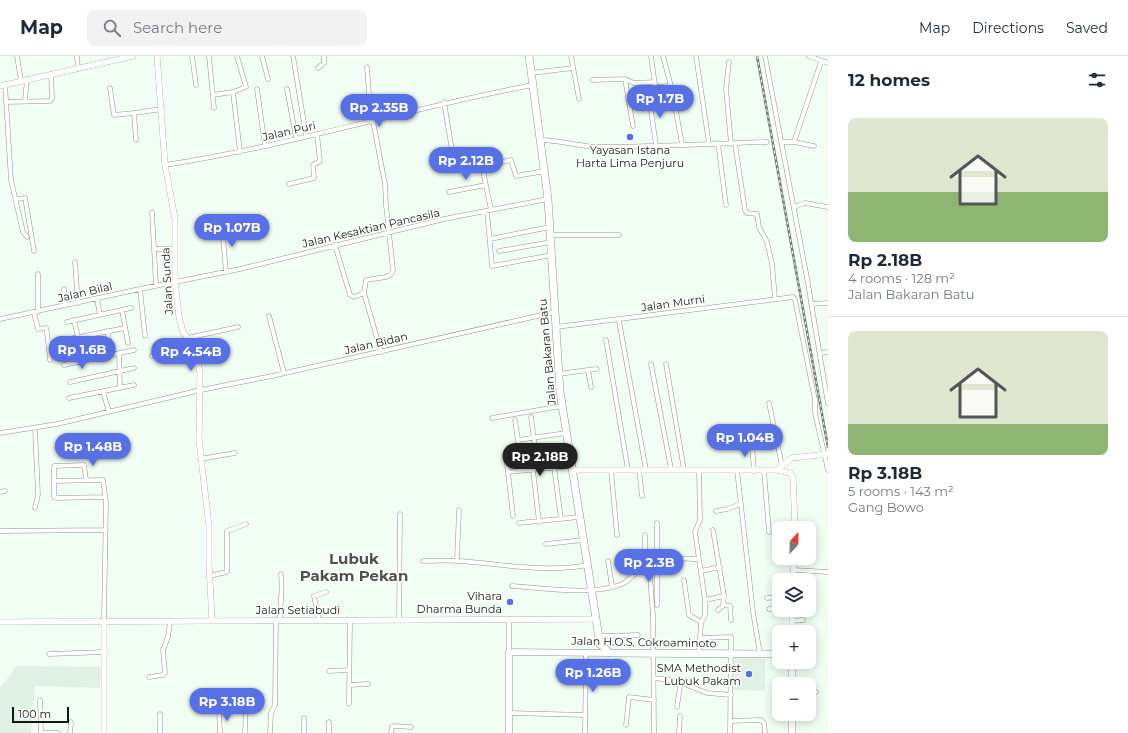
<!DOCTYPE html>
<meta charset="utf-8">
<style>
:root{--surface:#fff;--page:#f2f2f3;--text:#1f2937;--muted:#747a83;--line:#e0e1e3;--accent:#5770e6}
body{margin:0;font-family:Montserrat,sans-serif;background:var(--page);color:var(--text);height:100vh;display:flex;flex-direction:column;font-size:15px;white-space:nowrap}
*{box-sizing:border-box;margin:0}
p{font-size:13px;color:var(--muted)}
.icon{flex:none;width:22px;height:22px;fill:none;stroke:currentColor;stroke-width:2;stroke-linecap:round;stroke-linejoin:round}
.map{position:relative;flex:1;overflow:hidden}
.sheet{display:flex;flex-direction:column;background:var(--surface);width:300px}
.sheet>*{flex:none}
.needle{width:26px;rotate:22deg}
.buttons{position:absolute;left:772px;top:465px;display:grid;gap:8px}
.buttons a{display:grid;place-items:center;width:44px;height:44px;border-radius:8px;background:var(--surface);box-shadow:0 2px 10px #0003;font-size:20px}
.scale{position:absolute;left:12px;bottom:10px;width:57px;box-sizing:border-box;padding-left:4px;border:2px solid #131713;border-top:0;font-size:11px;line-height:14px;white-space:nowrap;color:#131713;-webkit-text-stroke:3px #fff;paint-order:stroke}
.price{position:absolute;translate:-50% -34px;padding:0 9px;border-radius:14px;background:var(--accent);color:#fff;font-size:13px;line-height:26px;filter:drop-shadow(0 1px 2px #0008)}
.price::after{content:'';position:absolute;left:50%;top:24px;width:12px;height:9px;margin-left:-6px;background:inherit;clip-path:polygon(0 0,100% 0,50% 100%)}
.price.selected{background:#222;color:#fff}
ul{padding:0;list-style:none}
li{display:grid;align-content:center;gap:8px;height:212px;padding:0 20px}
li+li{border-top:1px solid var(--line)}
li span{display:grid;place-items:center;height:124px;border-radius:8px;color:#555}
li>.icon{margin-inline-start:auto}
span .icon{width:72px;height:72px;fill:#fffc;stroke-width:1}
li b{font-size:17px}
h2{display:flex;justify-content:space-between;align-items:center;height:48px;padding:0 20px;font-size:17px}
header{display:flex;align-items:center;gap:24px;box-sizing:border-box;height:56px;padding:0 20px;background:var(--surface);border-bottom:1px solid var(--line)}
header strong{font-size:19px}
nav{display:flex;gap:22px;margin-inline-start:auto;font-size:14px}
.search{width:280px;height:36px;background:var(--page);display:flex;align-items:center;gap:10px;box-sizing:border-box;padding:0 14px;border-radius:8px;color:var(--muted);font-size:15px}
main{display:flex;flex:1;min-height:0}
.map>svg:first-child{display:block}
.built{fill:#dff2e3}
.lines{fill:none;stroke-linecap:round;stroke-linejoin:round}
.street-casing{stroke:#8c978e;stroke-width:5}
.secondary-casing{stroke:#8c978e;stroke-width:6}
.primary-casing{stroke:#8c978e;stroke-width:7}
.highway-casing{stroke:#8c978e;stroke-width:8}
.street{stroke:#fff;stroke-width:4}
.secondary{stroke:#fff;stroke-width:5.5}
.primary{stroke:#fff;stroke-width:6}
.highway{stroke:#fff;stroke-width:7}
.rail-casing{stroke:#737b74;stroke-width:2.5}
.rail{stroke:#fff;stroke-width:1;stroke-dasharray:3;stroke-linecap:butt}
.poi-dot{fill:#5770e6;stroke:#fff;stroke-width:1.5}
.labels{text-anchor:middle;stroke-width:3;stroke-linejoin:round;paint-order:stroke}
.street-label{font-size:11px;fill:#131713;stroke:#fff}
.poi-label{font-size:11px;fill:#131713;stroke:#fff;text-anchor:end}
.district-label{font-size:15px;font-weight:bold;fill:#4b554d;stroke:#fff}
</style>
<header>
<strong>Map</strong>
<div class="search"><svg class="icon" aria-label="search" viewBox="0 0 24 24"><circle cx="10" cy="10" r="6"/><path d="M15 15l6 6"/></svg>Search here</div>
<nav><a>Map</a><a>Directions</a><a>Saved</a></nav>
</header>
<main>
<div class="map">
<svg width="828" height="677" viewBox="0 0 828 677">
<rect width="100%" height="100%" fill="#f1fef4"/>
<path class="built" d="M734 602H765V635L733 634Z
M17 610 101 611 100 632 35 630 31 677H0V632Z"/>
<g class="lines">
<defs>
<path id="street" d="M17 0 21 25
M77 0 78 13
M192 0 196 29
M209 0 214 52
M262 0 268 23
M293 0 306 79
M571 0 579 43
M651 0 655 29
M663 0 672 34 682 88
M696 0 709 88
M765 0 807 222 828 348
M809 0 828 7
M729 6 726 33 731 88
M367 11 371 66
M318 12 324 7V0
M531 17 573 12
M625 23 633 70
M592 24 625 23 634 27 655 26
M5 28 11 124 23 176 27 181
M110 32 114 59 134 57
M257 33 265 90
M287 33 296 82
M233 36 246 31 237 0
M213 39 233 36 240 96
M25 45 27 23
M6 46 50 45 52 42 51 18
M444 46 454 106
M136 84 134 57 162 53
M541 84C559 84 577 90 595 91 652 91 710 88 767 86
M781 86H794L814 90
M794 86 821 6
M718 87 726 149
M735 88 745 154 747 157 757 158 759 171 767 186 772 208 775 242
M656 89 651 55 652 35 656 31 670 30
M165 109C289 90 409 52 533 29
M444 109 477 100
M289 128 314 122 313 109 320 105 317 78
M449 136 486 129
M16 143 25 142 34 195
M794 151 805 147 828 151
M491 154 482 110 511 104 516 120 545 115
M487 155 492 210 552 199
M152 156 156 229
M222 169 226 216
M550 179H619
M490 183 550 171
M335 189 350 239 354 241 364 237 381 296
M155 193H175
M499 195 551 186
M75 206 78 247
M38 218V256
M64 233 65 250
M140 233 145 280
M364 237 366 224 386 221 391 218 393 214 386 149 385 128 373 65
M97 243 100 259
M811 248 828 247
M122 254 128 287
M34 257 38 273 46 272 47 276 50 304
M269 260 284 317
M0 263 140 233 240 213 444 163 548 143
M74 264 78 281
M619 265 646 414
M67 266 131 252
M556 271 793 241 795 244 815 344V357L828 414
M107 275 111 292
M90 279 96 302
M187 282 238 271
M69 283 125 272
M606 284 628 414
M119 297 120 332
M820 297 828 296
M152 300 169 296 189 285
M651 308 671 413
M666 308 684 414
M64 309 134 294
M588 314 597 313
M559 318 588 314 591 331
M70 326 134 312
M103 336 109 356
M69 342 134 329
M769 347 782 410
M531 361 538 413
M492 362 562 350
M515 364 519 391
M35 372 38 439 35 452
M0 377 57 368 201 334 272 320 555 256
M518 384 566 377
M752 389 754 415
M200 403 235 397
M507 408 513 460
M554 411 561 463
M533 414 539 466
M611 414 617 479
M639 414 642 440
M699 414 700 464 695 476 705 544V559L701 567 699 598
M737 414 753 556 760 598
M764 415 769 476
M508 416 571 410
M86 423 84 409 54 410V441L57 442 105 441
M54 425 103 424 106 446 104 565
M0 436 5 435
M716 455 727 453 741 448
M519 467 579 461
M657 467V549
M713 474 724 540 723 550 718 554
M0 475 106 474
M645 479V494L649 508 653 559 654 677
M546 488 583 484
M457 504 459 454
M423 505C435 505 447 504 460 505 502 508 545 517 587 509
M608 505 612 530
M794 514 828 516
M701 515 720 511
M209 520 227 516V475L246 468
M684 524 689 559 701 566
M512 530C542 532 594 540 622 528 630 524 636 516 643 511 665 498 675 503 699 503
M767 542 779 541
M705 544 724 540
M724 549 730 550 731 564
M769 553H779
M280 564C280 548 283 534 281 518
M319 564 314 540 326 536
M399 564 400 458
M792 565 803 564
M599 580 638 579
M700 582 731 581 730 677
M809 593H810
M509 596V563
M49 598 105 596
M329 615 349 614
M149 621 163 619 165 617 163 594 168 581 170 565
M654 622 677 625 707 637 731 639
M349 629 368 628
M809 636H816
M40 644 41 677
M349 648 350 564
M677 651 680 630 682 627
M219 655 220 677
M509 657 585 659
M160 658V677
M730 665 761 664 764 667 765 677
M329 666V677
M626 669 629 641 654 644
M41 677H58
M70 677 71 666
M245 677 246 646
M270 677 271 657 275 649 276 564
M304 677V662
M391 677 392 671 394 670 411 671
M585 677 586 596
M679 677 680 660"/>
<path id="secondary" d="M157 0 165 109 175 163V225L179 261 183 276 196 295 200 318 199 384 209 470V508L212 564
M0 30 133 0
M572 414H777L792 402 828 398
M777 414 790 417 793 421 795 472
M792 524 795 502
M792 554V576
M0 566 596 563
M104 677V565"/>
<path id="primary" d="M509 677V596L610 597"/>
<path id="highway" d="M529 0 548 143 560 336 600 588 610 597 779 598
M792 606V628
M792 677V658"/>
</defs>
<use href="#street" class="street-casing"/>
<use href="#secondary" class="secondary-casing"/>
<use href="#primary" class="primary-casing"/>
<use href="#highway" class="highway-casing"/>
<use href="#street" class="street"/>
<use href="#secondary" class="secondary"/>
<use href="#primary" class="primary"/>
<use href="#highway" class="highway"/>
<defs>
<path id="rail" d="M757 0 828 391"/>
</defs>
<use href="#rail" class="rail-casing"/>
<use href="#rail" class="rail"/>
</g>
<g class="poi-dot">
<circle cx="630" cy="81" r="4"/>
<circle cx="510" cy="546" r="4"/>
<circle cx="749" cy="618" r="4"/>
</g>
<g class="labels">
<g class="street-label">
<text transform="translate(289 75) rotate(-13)" y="4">Jalan Puri</text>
<text transform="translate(371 172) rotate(-13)" y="4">Jalan Kesaktian Pancasila</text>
<text transform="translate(167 225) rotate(-93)" y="4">Jalan Sunda</text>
<text transform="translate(85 236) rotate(-13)" y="4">Jalan Bilal</text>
<text transform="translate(673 247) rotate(-8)" y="4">Jalan Murni</text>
<text transform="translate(376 287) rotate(-13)" y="4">Jalan Bidan</text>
<text transform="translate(547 296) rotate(-95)" y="4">Jalan Bakaran Batu</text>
<text x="298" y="558">Jalan Setiabudi</text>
<text transform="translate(644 586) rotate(1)" y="4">Jalan H.O.S. Cokroaminoto</text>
</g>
<g class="poi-label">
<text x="630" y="98" text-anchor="middle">Yayasan Istana<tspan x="630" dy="13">Harta Lima Penjuru</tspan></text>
<text x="502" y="544">Vihara<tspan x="502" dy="13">Dharma Bunda</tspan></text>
<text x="741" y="616">SMA Methodist<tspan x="741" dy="13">Lubuk Pakam</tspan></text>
</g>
<g class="district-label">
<text x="354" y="508">Lubuk<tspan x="354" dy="17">Pakam Pekan</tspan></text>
</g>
</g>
</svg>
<div class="buttons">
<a><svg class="needle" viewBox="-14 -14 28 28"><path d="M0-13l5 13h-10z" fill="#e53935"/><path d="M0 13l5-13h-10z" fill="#747a83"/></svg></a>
<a><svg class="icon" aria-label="layers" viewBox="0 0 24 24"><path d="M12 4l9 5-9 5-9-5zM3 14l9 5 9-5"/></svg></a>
<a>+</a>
<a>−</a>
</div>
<div class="scale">100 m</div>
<b class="price" style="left:660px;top:63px">Rp 1.7B</b>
<b class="price" style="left:379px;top:72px">Rp 2.35B</b>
<b class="price" style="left:466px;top:125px">Rp 2.12B</b>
<b class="price" style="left:232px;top:192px">Rp 1.07B</b>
<b class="price" style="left:82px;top:314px">Rp 1.6B</b>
<b class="price" style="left:191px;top:316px">Rp 4.54B</b>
<b class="price" style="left:745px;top:402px">Rp 1.04B</b>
<b class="price" style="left:93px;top:411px">Rp 1.48B</b>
<b class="price selected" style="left:540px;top:421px">Rp 2.18B</b>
<b class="price" style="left:649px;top:527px">Rp 2.3B</b>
<b class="price" style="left:593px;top:637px">Rp 1.26B</b>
<b class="price" style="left:227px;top:666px">Rp 3.18B</b>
</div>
<section class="sheet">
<h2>12 homes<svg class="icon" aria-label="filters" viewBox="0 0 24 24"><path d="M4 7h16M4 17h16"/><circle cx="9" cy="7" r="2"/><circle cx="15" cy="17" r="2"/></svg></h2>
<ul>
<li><span style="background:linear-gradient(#dfe7d0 60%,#8fb573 0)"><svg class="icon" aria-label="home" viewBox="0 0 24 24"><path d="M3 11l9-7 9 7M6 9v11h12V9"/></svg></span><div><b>Rp 2.18B</b><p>4 rooms · 128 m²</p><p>Jalan Bakaran Batu</p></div></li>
<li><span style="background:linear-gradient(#dfe7d0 75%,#8fb573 0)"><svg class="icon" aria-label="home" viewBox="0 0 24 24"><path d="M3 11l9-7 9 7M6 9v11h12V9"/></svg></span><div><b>Rp 3.18B</b><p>5 rooms · 143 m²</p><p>Gang Bowo</p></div></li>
</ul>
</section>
</main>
